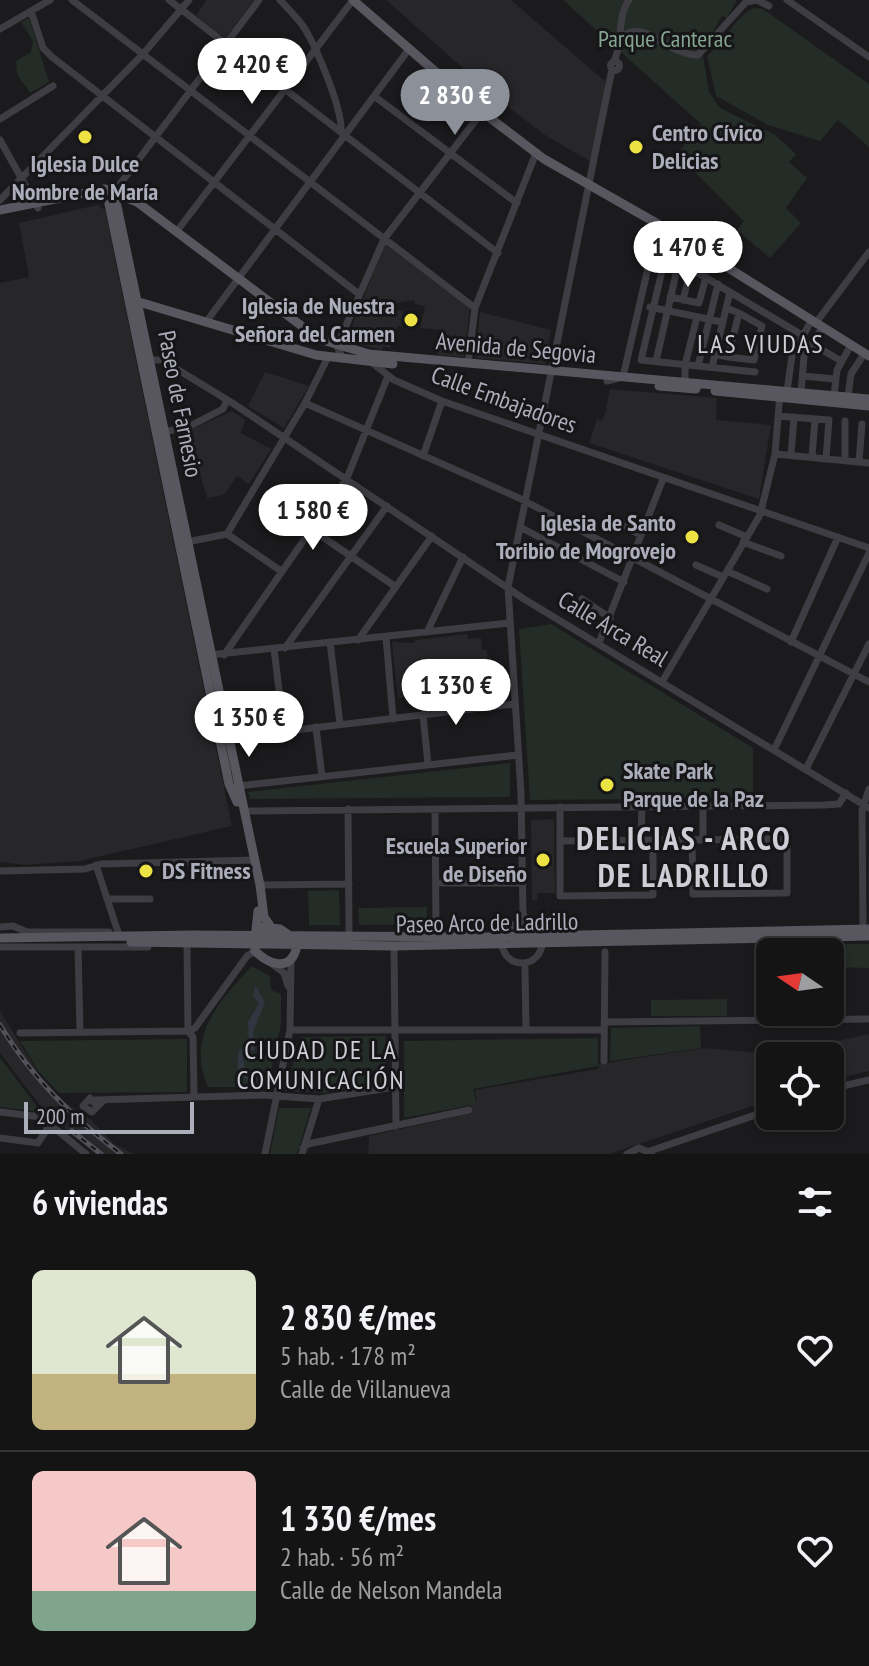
<!DOCTYPE html>
<html lang="es">
<meta charset="utf-8">
<style>
:root{--surface:#141415;--page:#1d1d1e;--text:#f1f3f6;--muted:#9d9ea0;--line:#333334;--accent:#8c9099}
body{margin:0;font-family:"PT Sans Narrow",sans-serif;background:var(--page);color:var(--text);height:100vh;display:flex;flex-direction:column;font-size:30px;white-space:nowrap}
*{box-sizing:border-box;margin:0}
p{font-size:26px;color:var(--muted)}
.icon{flex:none;width:44px;height:44px;fill:none;stroke:currentColor;stroke-width:2;stroke-linecap:round;stroke-linejoin:round}
.map{position:relative;height:1154px;overflow:hidden}
.panel{display:flex;flex-direction:column;background:var(--surface);flex:1}
.panel>*{flex:none}
.needle{width:52px;rotate:283deg}
.controls{position:absolute;left:756px;top:938px;display:grid;gap:16px}
.controls a{display:grid;place-items:center;width:88px;height:88px;border-radius:12px;background:var(--surface);box-shadow:0 4px 12px #0003,0 0 0 2px var(--line);font-size:40px}
.scale{position:absolute;left:24px;bottom:20px;width:170px;box-sizing:border-box;padding-left:8px;border:4px solid #adaebb;border-top:0;font-size:22px;line-height:28px;white-space:nowrap;color:#adaebb;-webkit-text-stroke:6px #161517;paint-order:stroke}
.price{position:absolute;translate:-50% -68px;padding:0 18px;border-radius:28px;background:#fff;color:#222;font-size:26px;line-height:52px;filter:drop-shadow(0 2px 4px #0008)}
.price::after{content:'';position:absolute;left:50%;top:48px;width:24px;height:18px;margin-left:-12px;background:inherit;clip-path:polygon(0 0,100% 0,50% 100%)}
.price.selected{background:var(--accent);color:#fff}
ul{padding:0;list-style:none}
li{display:flex;align-items:center;gap:24px;height:200px;padding:0 32px}
li+li{border-top:2px solid var(--line)}
li span{display:grid;place-items:center;flex:none;width:224px;height:160px;border-radius:12px;color:#555}
li>.icon{margin-inline-start:auto}
span .icon{width:96px;height:96px;fill:#fffc;stroke-width:1}
li b{font-size:34px}
h2{display:flex;justify-content:space-between;align-items:center;height:96px;padding:0 32px;font-size:34px}
.map>svg:first-child{display:block}
.built{fill:#272629}
.green{fill:#242c27}
.water{fill:#303540}
.lines{fill:none;stroke-linecap:round;stroke-linejoin:round}
.minor{stroke:#3e3d43;stroke-width:7}
.major{stroke:#585760;stroke-width:9}
.rail-casing{stroke:#53525a;stroke-width:5}
.rail{stroke:#161517;stroke-width:2;stroke-dasharray:6;stroke-linecap:butt}
.poi-dot{fill:#ece243;stroke:#161517;stroke-width:3}
.labels{text-anchor:middle;stroke-width:6;stroke-linejoin:round;paint-order:stroke}
.park-label{font-size:24px;fill:#85a590;stroke:#161517}
.poi-label{font-size:24px;font-weight:bold;fill:#adaebb;stroke:#161517;text-anchor:start}
.street-label{font-size:24px;fill:#adaebb;stroke:#161517}
.neighbourhood-label{font-size:26px;letter-spacing:2px;fill:#ceced7;stroke:#161517}
.district-label{font-size:32px;font-weight:bold;letter-spacing:2px;fill:#ceced7;stroke:#161517}
</style>
<div class="map">
<svg width="869" height="1154" viewBox="0 0 869 1154">
<rect width="100%" height="100%" fill="#1b1a1c"/>
<path class="built" d="M206 0H254L225 38 196 16Z
M386 0H511L607 83 591 162 545 135 499 100Z
M97 205 105 210 232 826 80 861 25 865 0 862V283L29 277 19 223Z
M385 244 470 308 464 357 438 355 441 330 420 328 425 306 415 304 414 300 397 303 396 310 403 311 401 326H397V341L392 340 390 348 384 347 382 350 346 341Z
M480 312 551 330 545 364 475 358Z
M265 372 309 386 284 428 248 406Z
M610 389 717 398 716 420 771 425 759 499 589 443 597 419 601 421 605 414Z
M232 411 245 420 241 433 271 449 249 484 237 476 224 495 207 498 188 431Z
M467 634 468 639 481 638 482 650H487L489 686 398 698 392 642 413 643 416 640Z
M554 819 555 893H538L537 901 532 900 531 820Z
M0 1011 40 1076 63 1101 91 1120 114 1144 134 1154H95L42 1108 0 1053Z
M869 1034V1071L830 1080V1056H770V1100L609 1154H368L369 1136 473 1113 471 1105 477 1101 475 1090 598 1069 599 1064 704 1048 788 1055 790 1046 811 1047Z"/>
<path class="green" d="M563 0H737L727 18 722 16 702 50 709 92 720 108 775 135 796 154 789 162 807 178 786 208 801 223 770 258 737 230 744 221 677 154 701 124Z
M754 8 763 9 869 84V147L838 120 820 141 768 125 716 96 707 56C724 42 735 17 754 8Z
M29 18 49 82 30 93 17 74 16 61 31 52 33 41 21 22Z
M551 624 753 748V798L530 800 519 629Z
M510 763V797L250 799 248 792Z
M339 890 340 925H309L308 891Z
M427 907V924L359 925 358 908Z
M819 944H869V968L830 967V952H819Z
M252 966 270 976 271 990 281 994V1024L270 1076 261 1079 265 1082 263 1087H208C186 1037 218 1002 252 966Z
M727 999V1016H651V1000Z
M700 1026 701 1048 610 1061 611 1028Z
M386 1036V1082L325 1093 285 1091 301 1037Z
M598 1038V1066L473 1089 477 1104 404 1118V1041Z
M187 1039V1092L59 1093 39 1072 20 1041Z
M0 1058 5 1064 41 1112 0 1107Z
M279 1108H311L297 1154H270Z"/>
<path class="water" d="M255 985 265 1002 253 1032 255 1049 243 1055 245 1073 252 1079 249 1080 238 1075C237 1070 238 1056 239 1051L249 1045 248 1022 259 1003 253 996Z"/>
<g class="lines">
<path class="minor" d="M72 0 475 308
M169 0 498 253
M280 0C288 9 299 19 305 29 317 49 343 110 341 132
M757 0 769 6
M787 0 869 57
M31 11 43 48 52 57 359 294
M0 29 50 0
M621 38C643 16 668 56 698 55L746 2 757 0
M614 61C624 42 616 18 629 0
M610.5 66a4.5 4.5 0 1 1 9 0a4.5 4.5 0 1 1-9 0Z
M374 96 517 203
M0 119 53 86
M0 140 38 208
M114 192 259 0
M0 200 143 54 189 0
M177 231 353 0
M670 297 699 303 706 277
M683 300 691 268
M650 307 722 322
M206 322 409 49
M815 324 869 252
M812 344 841 361
M715 354 728 357 739 313 726 308
M728 357 754 360 762 326 739 313
M343 359 337 346 384 239 482 112
M147 360H162L234 404 524 599 869 808
M656 361 679 261
M371 362 394 380 442 401 869 548
M468 364 475 308 536 153
M698 366 718 284
M712 367 730 292
M755 372 641 360 666 254 802 335
M803 376 835 379
M607 381 623 377 658 224
M685 382V365L697 317
M787 391 792 356 811 321
M801 393 804 356 822 328
M834 396 837 370 851 345
M848 397 851 374 864 354
M305 403 519 498 869 682
M778 416 829 420 826 459
M845 421V460
M164 432 190 426 223 409 227 400
M775 454 869 463
M791 455 794 417
M423 456 442 401
M812 457 815 419
M859 462 862 424
M615 522 641 535
M719 525 747 537
M520 527 624 582
M311 529 396 587
M227 534 281 571
M187 542 227 534 305 403 328 357
M743 542 781 556
M696 565 723 577
M727 571 767 589
M582 599 610 618
M427 632 463 557
M386 637 393 719
M358 640 432 536
M330 642 340 724
M791 642 838 537
M599 643 663 479
M285 648 387 506
M274 649 284 731
M209 655 509 623
M224 655 347 478 388 376
M662 682 760 515 775 454 780 393
M423 715 428 764
M316 727 322 777
M228 738 514 704
M774 750 869 553
M806 769 869 644
M238 786 518 755
M560 807V896L653 895V840
M348 809 349 931
M435 809 436 931
M244 811 824 805 839 804 846 793
M641 840 642 806
M703 840V805
M560 841C636 840 711 840 787 839V893L693 894 692 840
M96 865 118 932
M0 871 85 869 101 864 255 860
M436 883H523
M260 885 349 884
M107 899H150
M502 943a20 20 0 1 1 40 0a20 20 0 1 1-40 0Z
M529 925 523 914 521 793 508 587 612 69
M1 927 13 926 27 932H109
M867 932 863 929 862 810 869 789
M807 935 809 952
M187 944 188 1031 193 1037 194 1096
M394 946 396 1126
M0 947H148
M78 947 80 1031
M268 961 284 973 288 986
M525 968 526 1030
M604 1022 869 1019
M290 1030H604
M188 1031 195 1028 247 956 255 951
M20 1033 188 1031
M604 1061 605 952
M830 1089 869 1080
M95 1100 262 1095 319 1099 395 1087
M97 1106 90 1098 83 1106 92 1112 103 1101
M0 1112 41 1117 86 1154
M0 1138 38 1143 51 1123
M303 1148 308 1144 469 1110
M650 1151 770 1110
M265 1154 290 1030 291 960
M302 1154 319 1099
M627 1154 639 1148 651 1153"/>
<path class="major" d="M353 0 482 112 544 159 658 224 869 356
M114 192 260 885 264 917 271 927
M109 204 229 784 237 802
M0 210 105 189 137 202 319 339 369 354 869 399
M128 293 139 302 316 355 393 364
M659 386 696 389
M715 391 869 406
M263 927 280 929 293 938 296 950C289 972 268 964 255 951L253 937Z
M256 930 258 911
M0 938 193 935 486 937 869 929
M131 942 394 946 869 936"/>
<defs>
<path id="rail" d="M0 1025C32 1078 72 1117 121 1154
M72 1131 101 1154"/>
</defs>
<use href="#rail" class="rail-casing"/>
<use href="#rail" class="rail"/>
</g>
<g class="poi-dot">
<circle cx="85" cy="137" r="8"/>
<circle cx="636" cy="147" r="8"/>
<circle cx="411" cy="320" r="8"/>
<circle cx="692" cy="537" r="8"/>
<circle cx="607" cy="785" r="8"/>
<circle cx="543" cy="860" r="8"/>
<circle cx="146" cy="871" r="8"/>
</g>
<g class="labels">
<g class="park-label">
<text x="665" y="47">Parque Canterac</text>
</g>
<g class="poi-label">
<text x="652" y="141">Centro Cívico<tspan x="652" dy="28">Delicias</tspan></text>
<text x="85" y="172" text-anchor="middle">Iglesia Dulce<tspan x="85" dy="28">Nombre de María</tspan></text>
<text x="395" y="314" text-anchor="end">Iglesia de Nuestra<tspan x="395" dy="28">Señora del Carmen</tspan></text>
<text x="676" y="531" text-anchor="end">Iglesia de Santo<tspan x="676" dy="28">Toribio de Mogrovejo</tspan></text>
<text x="623" y="779">Skate Park<tspan x="623" dy="28">Parque de la Paz</tspan></text>
<text x="527" y="854" text-anchor="end">Escuela Superior<tspan x="527" dy="28">de Diseño</tspan></text>
<text x="162" y="879">DS Fitness</text>
</g>
<g class="street-label">
<text transform="translate(516 348) rotate(5)" y="8">Avenida de Segovia</text>
<text transform="translate(504 400) rotate(20)" y="8">Calle Embajadores</text>
<text transform="translate(180 404) rotate(79)" y="8">Paseo de Farnesio</text>
<text transform="translate(613 629) rotate(31)" y="8">Calle Arca Real</text>
<text transform="translate(487 923) rotate(-1)" y="8">Paseo Arco de Ladrillo</text>
</g>
<g class="neighbourhood-label">
<text x="761" y="353">LAS VIUDAS</text>
<text x="321" y="1059">CIUDAD DE LA<tspan x="321" dy="30">COMUNICACIÓN</tspan></text>
</g>
<g class="district-label">
<text x="684" y="850">DELICIAS - ARCO<tspan x="684" dy="37">DE LADRILLO</tspan></text>
</g>
</g>
</svg>
<div class="controls">
<a><svg class="needle" viewBox="-14 -14 28 28"><path d="M0-13l5 13h-10z" fill="#e53935"/><path d="M0 13l5-13h-10z" fill="#9d9ea0"/></svg></a>
<a><svg class="icon" aria-label="locate" viewBox="0 0 24 24"><circle cx="12" cy="12" r="6"/><path d="M12 2v4M12 18v4M2 12h4M18 12h4"/></svg></a>
</div>
<div class="scale">200 m</div>
<b class="price" style="left:252px;top:106px">2 420 €</b>
<b class="price selected" style="left:455px;top:137px">2 830 €</b>
<b class="price" style="left:688px;top:289px">1 470 €</b>
<b class="price" style="left:313px;top:552px">1 580 €</b>
<b class="price" style="left:456px;top:727px">1 330 €</b>
<b class="price" style="left:249px;top:759px">1 350 €</b>
</div>
<section class="panel">
<h2>6 viviendas<svg class="icon" aria-label="filters" viewBox="0 0 24 24"><path d="M4 7h16M4 17h16"/><circle cx="9" cy="7" r="2"/><circle cx="15" cy="17" r="2"/></svg></h2>
<ul>
<li><span style="background:linear-gradient(#dfe7d0 65%,#c2b280 0)"><svg class="icon" aria-label="home" viewBox="0 0 24 24"><path d="M3 11l9-7 9 7M6 9v11h12V9"/></svg></span><div><b>2 830 €/mes</b><p>5 hab. · 178 m²</p><p>Calle de Villanueva</p></div><svg class="icon" aria-label="heart" viewBox="0 0 24 24"><path d="M12 20l-8-8c-3-5 5-10 8-4 3-6 11-1 8 4z"/></svg></li>
<li><span style="background:linear-gradient(#f6c9c9 75%,#7fa58c 0)"><svg class="icon" aria-label="home" viewBox="0 0 24 24"><path d="M3 11l9-7 9 7M6 9v11h12V9"/></svg></span><div><b>1 330 €/mes</b><p>2 hab. · 56 m²</p><p>Calle de Nelson Mandela</p></div><svg class="icon" aria-label="heart" viewBox="0 0 24 24"><path d="M12 20l-8-8c-3-5 5-10 8-4 3-6 11-1 8 4z"/></svg></li>
</ul>
</section>
